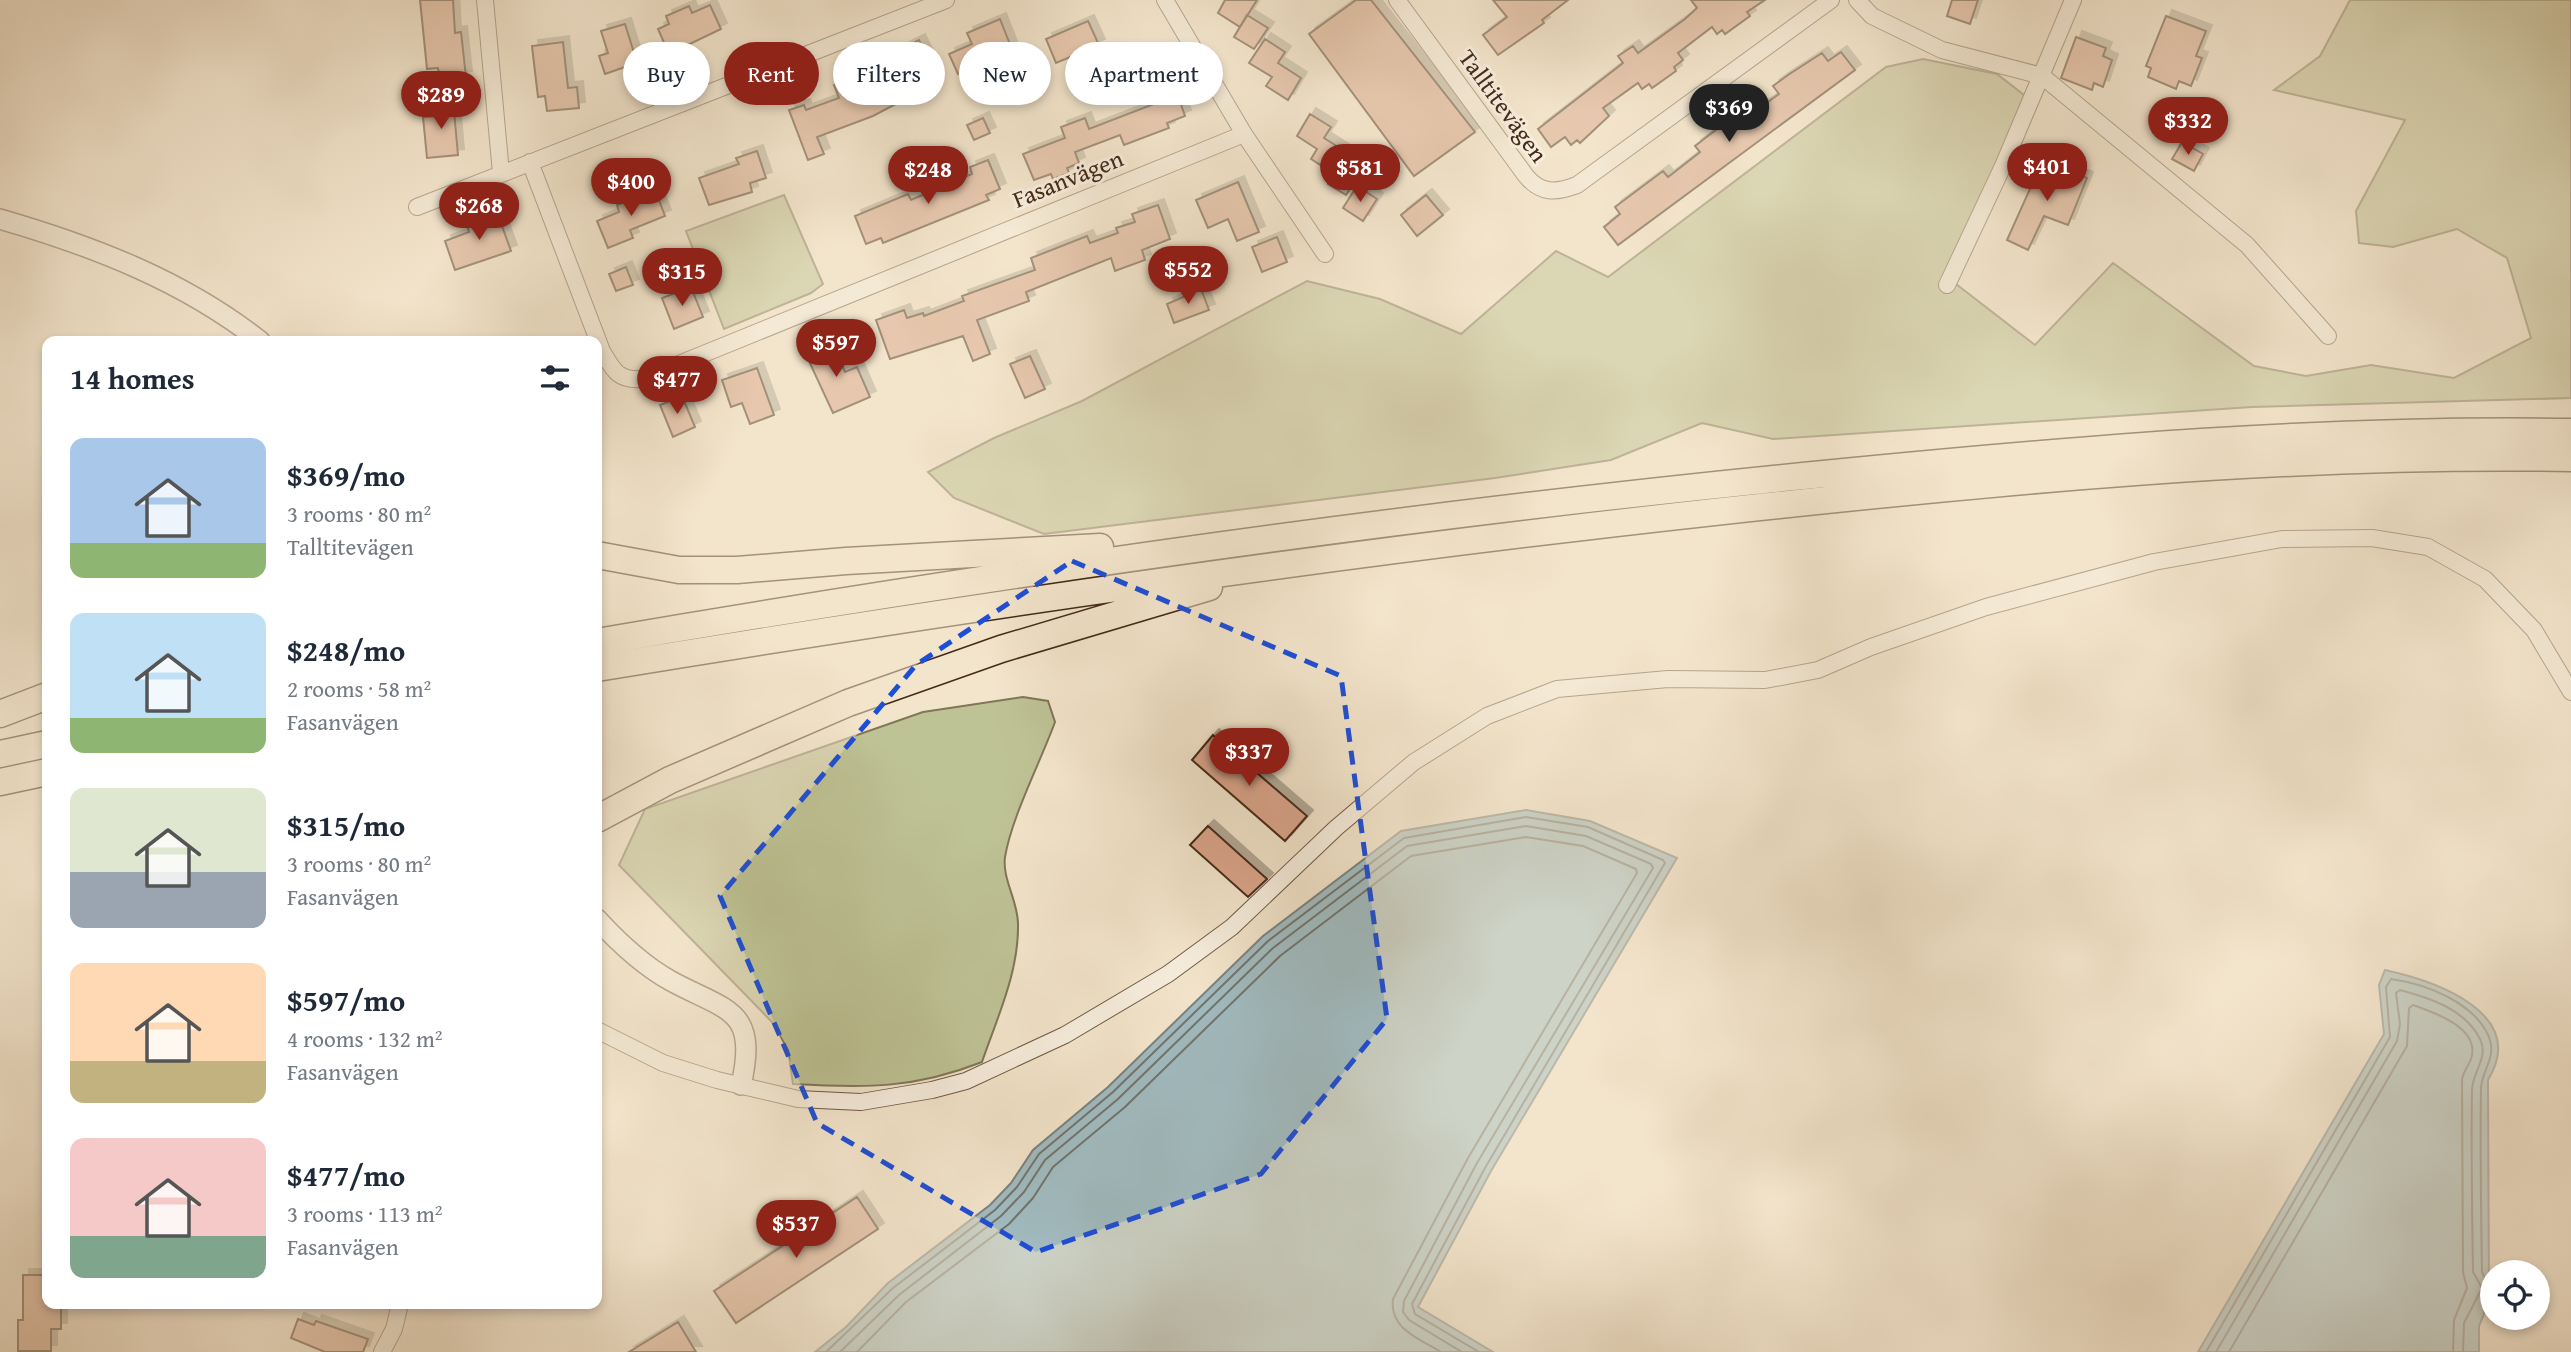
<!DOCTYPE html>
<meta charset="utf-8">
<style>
:root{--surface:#fff;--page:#f6f6f7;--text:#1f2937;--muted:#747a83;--accent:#8f2418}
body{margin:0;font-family:"Gentium Book Plus",serif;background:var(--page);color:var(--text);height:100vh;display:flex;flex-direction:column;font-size:26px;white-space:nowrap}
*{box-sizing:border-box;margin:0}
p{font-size:23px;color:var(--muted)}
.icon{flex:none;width:38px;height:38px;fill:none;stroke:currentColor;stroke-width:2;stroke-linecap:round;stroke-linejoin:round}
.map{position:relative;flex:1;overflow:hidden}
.side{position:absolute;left:42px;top:336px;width:560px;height:973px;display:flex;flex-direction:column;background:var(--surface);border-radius:14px;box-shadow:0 4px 10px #0003}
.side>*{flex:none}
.hud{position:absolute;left:623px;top:42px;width:665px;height:63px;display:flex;gap:14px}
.buttons{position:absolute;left:2480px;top:1260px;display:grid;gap:14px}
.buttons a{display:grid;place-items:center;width:70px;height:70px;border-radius:50%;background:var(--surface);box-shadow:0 4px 10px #0003;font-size:35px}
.price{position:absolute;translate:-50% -60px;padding:0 16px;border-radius:24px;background:var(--accent);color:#fff;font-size:23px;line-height:46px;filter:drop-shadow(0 2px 4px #0008)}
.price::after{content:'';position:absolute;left:50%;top:42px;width:21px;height:16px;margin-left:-10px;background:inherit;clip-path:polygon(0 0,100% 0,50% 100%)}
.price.selected{background:#222;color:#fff}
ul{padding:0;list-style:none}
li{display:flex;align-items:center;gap:21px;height:175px;padding:0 28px}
li span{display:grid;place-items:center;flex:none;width:196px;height:140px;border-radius:14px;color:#555}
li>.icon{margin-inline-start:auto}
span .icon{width:84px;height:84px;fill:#fffc;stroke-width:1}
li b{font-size:30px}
h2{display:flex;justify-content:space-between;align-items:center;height:84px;padding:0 28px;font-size:30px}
.pill{padding:0 24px;border-radius:32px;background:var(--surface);box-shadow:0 4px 10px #0003;font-size:24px;line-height:63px}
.pill.selected{background:var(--accent);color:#fff}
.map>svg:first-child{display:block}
.green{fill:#bec396;stroke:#807658;stroke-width:2}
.water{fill:#a1bcc2;stroke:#7b827e;stroke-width:2}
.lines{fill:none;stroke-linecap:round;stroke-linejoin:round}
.shore{stroke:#72736e;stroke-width:2}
.building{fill:#daa48b;stroke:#432a19;stroke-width:2;filter:url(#shadow)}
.minor-casing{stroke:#6f5946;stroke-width:18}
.tertiary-casing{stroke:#6f5946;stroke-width:22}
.trunk-casing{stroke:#432a19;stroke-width:29}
.minor{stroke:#f7eede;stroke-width:16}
.tertiary{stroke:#f7eede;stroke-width:19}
.trunk{stroke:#f3e5cc;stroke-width:26}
.marked{fill:none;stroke:#1d4ed8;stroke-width:5;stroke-dasharray:14 9;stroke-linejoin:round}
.labels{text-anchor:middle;stroke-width:6;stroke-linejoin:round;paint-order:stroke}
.street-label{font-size:24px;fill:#432a19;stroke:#f7eede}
</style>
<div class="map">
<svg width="2571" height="1352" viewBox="0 0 2571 1352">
<defs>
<filter id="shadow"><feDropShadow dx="6" dy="-6" stdDeviation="0" flood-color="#0004"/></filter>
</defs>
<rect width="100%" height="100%" fill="#f3e5cc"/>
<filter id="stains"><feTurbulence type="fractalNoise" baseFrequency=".00286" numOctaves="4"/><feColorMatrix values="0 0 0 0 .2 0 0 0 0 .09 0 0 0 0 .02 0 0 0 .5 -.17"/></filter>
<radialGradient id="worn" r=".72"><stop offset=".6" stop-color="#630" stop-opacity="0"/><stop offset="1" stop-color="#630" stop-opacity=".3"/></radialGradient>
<path class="green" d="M2350 0H2571V398L2252 407 1773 439 1702 423 1611 460 1495 478 1044 534 954 498 928 472 994 438 1082 401 1307 281 1380 299 1461 334 1556 251 1608 277 1886 67 1923 59 1997 74 2037 105 1956 284 2035 345 2113 263 2254 366 2306 376 2371 365 2454 378 2531 338 2507 258 2457 229 2393 247 2359 243 2356 211 2405 120 2274 90 2320 56Z
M784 195 823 284 811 293 724 329 686 231Z
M1023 697 1048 701 1055 722C1040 763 1012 816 1005 857 1002 879 1018 901 1018 924 1019 972 997 1018 982 1062 914 1089 865 1088 793 1084L788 1050 772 1022 619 865 645 809 923 712Z"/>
<path class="water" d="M1526 810 1590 821 1677 858 1491 1171 1418 1307 1493 1352H815L846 1327 888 1283 990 1205 1011 1183 1033 1150 1108 1087 1263 936 1401 831Z
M2385 970C2435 981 2529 1013 2488 1080L2489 1302 2479 1326V1352H2198L2384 1034 2379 985Z"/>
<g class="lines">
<path class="shore" d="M826 1352 893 1288 995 1210 1017 1187 1039 1154 1113 1092 1268 941 1404 838 1526 817 1588 827 1663 860 1665 863 1485 1168 1412 1304 1415 1314 1479 1352
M840 1352 899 1295 1001 1216 1024 1192 1045 1160 1118 1099 1273 948 1407 846 1526 826 1586 836 1651 864 1653 868 1477 1163 1404 1301 1403 1312 1409 1320 1462 1352
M857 1352 906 1302 1009 1224 1033 1198 1053 1167 1125 1107 1280 956 1411 856 1526 837 1583 846 1636 869 1637 873 1468 1158 1393 1299C1389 1329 1420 1339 1441 1352
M2206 1352 2390 1037 2386 987 2391 979C2426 984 2474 1002 2489 1037 2497 1058 2482 1069 2481 1088 2480 1149 2481 1211 2482 1272L2485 1278 2492 1280
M2216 1352 2397 1041 2400 1024 2396 993 2400 990C2430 998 2465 1009 2480 1039 2489 1057 2473 1071 2472 1089 2471 1150 2472 1211 2473 1272L2482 1288 2464 1323 2463 1352
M2229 1352 2407 1046 2409 1008 2413 1005C2432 1012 2477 1026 2472 1055 2471 1064 2463 1070 2462 1080L2463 1272 2467 1288 2454 1320 2453 1352"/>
</g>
<path class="building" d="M420 0H453L455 33 461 32 466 77 440 80 438 68 427 69Z
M1225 0H1257L1240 27 1218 13Z
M1356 0H1371L1475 132 1414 176 1309 34Z
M1493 0H1568L1542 20 1544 23 1498 55 1483 35 1507 17Z
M1691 0H1765L1747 12 1750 16 1725 34 1722 30 1717 34 1712 27 1678 53 1683 60 1674 67 1676 71 1652 88 1649 84 1642 89 1638 83 1603 108 1609 116 1580 143 1577 140 1571 145 1565 137 1551 147 1538 129 1623 63 1618 56 1633 46 1638 53 1685 19 1697 8Z
M1952 0H1978L1970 24 1947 16Z
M710 5 721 29 669 54 658 29 669 24 666 16 689 6 692 13Z
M1247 15 1268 28 1254 49 1234 37Z
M2166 16 2206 31 2196 56 2202 58 2191 86 2179 81 2176 89 2148 77 2151 68 2146 66Z
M1000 19 1011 47 987 57 988 60 979 64 983 74 965 81 962 73 958 74 949 54 972 44 967 33Z
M1088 21 1099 45 1056 63 1046 39Z
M625 24 635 56 646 52 654 78 631 86 625 67 605 74 599 56 608 53 601 31Z
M2076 37 2106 48 2103 56 2112 60 2103 87 2094 83 2092 90 2061 78Z
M1265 39 1285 52 1278 63 1301 78 1288 100 1266 86 1272 77 1249 63Z
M919 40 936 75 906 89 909 97 873 116 817 137 824 154 808 160 789 110 804 105 806 110 839 98 834 85 850 79 853 88 861 85 865 94 895 80 888 65 903 58 899 50Z
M563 42 568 88 577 87 579 108 547 111 545 96 538 97 532 46Z
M1841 52 1855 70 1618 245 1604 227 1620 214 1615 207 1663 171 1668 177 1700 152 1695 146 1743 109 1748 116 1779 94 1773 86 1788 75 1822 53 1828 61Z
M1175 87 1185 116 1167 123 1169 128 1124 145 1120 135 1075 152 1079 163 1067 168 1069 173 1053 179 1051 174 1034 180 1023 154 1065 138 1061 127 1085 118 1089 129 1154 104 1151 96Z
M453 100 458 155 427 158 423 117 435 116 434 102Z
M1310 114 1331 127 1324 138 1343 150 1330 171 1311 159 1317 149 1297 136Z
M983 118 990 133 974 140 967 125Z
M2182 142 2203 154 2194 171 2172 159Z
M757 151 766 178 750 183 752 192 709 205 699 178 739 164 736 158Z
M988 160 1000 189 986 195 989 200 883 243 881 238 866 244 855 216 908 194 911 200 972 174 970 167Z
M1341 164 1359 175 1346 195 1328 184Z
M2053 164 2087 178 2068 225 2044 216 2028 250 2007 240 2038 171 2048 176Z
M1238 182 1259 232 1237 241 1228 219 1208 228 1196 200Z
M1357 186 1377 199 1363 221 1343 208Z
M655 190 665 216 630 230 633 238 608 248 597 221 619 212 617 205Z
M1426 195 1443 215 1417 236 1401 215Z
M1158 205 1170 239 1142 250 1145 260 1115 271 1111 258 1026 292 1029 301 977 320 990 354 973 361 963 336 890 359 876 320 904 310 907 318 923 313 924 316 964 301 962 296 1035 270 1031 258 1087 236 1090 243 1118 233 1116 228 1135 222 1132 214Z
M497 212 511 251 455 270 445 241 469 232 466 222Z
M1277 237 1287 262 1262 272 1252 247Z
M626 267 633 285 616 291 609 274Z
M691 287 703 317 674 329 662 298Z
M1201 289 1209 310 1174 323 1167 304Z
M819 339 829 362 839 358 845 372 857 367 870 397 833 413 802 346Z
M1030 356 1045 389 1025 398 1010 364Z
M757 368 774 415 750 424 742 403 731 407 722 380Z
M682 396 695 427 673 437 660 405Z
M1213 735 1307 816 1285 841 1192 760Z
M1208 826 1267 879 1248 897 1190 845Z
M857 1197 878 1229 736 1323 714 1291Z
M23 1275H47V1304H61V1329H51V1351H18V1320H23Z
M298 1319 314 1325 316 1321 368 1339 363 1352H325L291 1338Z
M678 1322 696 1352H629Z"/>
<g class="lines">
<defs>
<path id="minor" d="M485 0 501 173
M1165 0 1244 134 1325 254
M1397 0 1526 176C1541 194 1556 193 1577 185L1831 0
M1857 0 1872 16 1942 50 2042 76 2247 245 2328 336
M530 162 602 351C613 370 618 381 642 379L1244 134
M417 207 946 0
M1947 285 2003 166 2073 0
M597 1030 663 1063 717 1080 798 1099 861 1102 932 1090 966 1081 1065 1035 1168 974 1232 927 1336 828 1414 762 1487 716 1557 689 1668 679 1765 680 1818 670 1871 647 1986 607 2154 562 2282 539 2372 538 2428 547 2485 579 2534 630 2571 692
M382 1352 394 1329 400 1304"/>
<path id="tertiary" d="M0 219C93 246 184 281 260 341
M597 919C619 943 642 965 671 981 726 1011 759 1008 741 1085"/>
<path id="trunk" d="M597 555 679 570H737L846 561 1100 547
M597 642C1007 572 1419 513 1834 473 2079 449 2324 428 2571 432
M597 668C968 607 1340 553 1714 512 1999 481 2285 453 2571 458
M0 714 47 696
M0 754 47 744
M0 782 47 772
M597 819 670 780 848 703 1001 649 1209 587"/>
</defs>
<use href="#minor" class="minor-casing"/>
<use href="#tertiary" class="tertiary-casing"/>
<use href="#trunk" class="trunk-casing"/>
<use href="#minor" class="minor"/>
<use href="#tertiary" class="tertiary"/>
<use href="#trunk" class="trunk"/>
</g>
<path d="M0 0H2571V1352H0ZM1072 561 1341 676 1387 1019 1261 1174 1036 1252 817 1123 720 896 916 665Z" fill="#f3e5cc" fill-opacity=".55" fill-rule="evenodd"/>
<path class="marked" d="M1072 561 1341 676 1387 1019 1261 1174 1036 1252 817 1123 720 896 916 665Z"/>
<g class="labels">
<g class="street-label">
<text transform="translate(1503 106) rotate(54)" y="8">Talltitevägen</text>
<text transform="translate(1068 179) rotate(-22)" y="8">Fasanvägen</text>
</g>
</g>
<rect width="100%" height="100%" filter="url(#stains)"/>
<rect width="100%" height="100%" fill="url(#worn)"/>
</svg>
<div class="buttons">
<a><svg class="icon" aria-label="locate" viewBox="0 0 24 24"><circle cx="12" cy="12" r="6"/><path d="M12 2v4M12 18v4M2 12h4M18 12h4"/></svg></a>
</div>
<b class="price" style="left:441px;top:131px">$289</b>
<b class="price selected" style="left:1729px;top:144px">$369</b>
<b class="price" style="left:2188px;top:157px">$332</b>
<b class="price" style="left:2047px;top:203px">$401</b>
<b class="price" style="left:1360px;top:204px">$581</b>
<b class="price" style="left:928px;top:206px">$248</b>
<b class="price" style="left:631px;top:218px">$400</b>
<b class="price" style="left:479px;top:242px">$268</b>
<b class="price" style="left:1188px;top:306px">$552</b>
<b class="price" style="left:682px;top:308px">$315</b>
<b class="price" style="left:836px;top:379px">$597</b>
<b class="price" style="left:677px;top:416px">$477</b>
<b class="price" style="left:1249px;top:788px">$337</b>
<b class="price" style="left:796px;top:1260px">$537</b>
<div class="hud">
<a class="pill">Buy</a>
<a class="pill selected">Rent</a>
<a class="pill">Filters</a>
<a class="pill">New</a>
<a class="pill">Apartment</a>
</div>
<section class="side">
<h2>14 homes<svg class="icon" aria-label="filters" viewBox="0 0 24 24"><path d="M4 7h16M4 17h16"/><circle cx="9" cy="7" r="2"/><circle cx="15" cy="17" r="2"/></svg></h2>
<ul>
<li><span style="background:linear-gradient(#a9c7e8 75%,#8fb573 0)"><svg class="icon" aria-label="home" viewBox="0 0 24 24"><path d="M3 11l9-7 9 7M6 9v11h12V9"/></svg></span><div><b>$369/mo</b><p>3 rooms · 80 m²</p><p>Talltitevägen</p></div></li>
<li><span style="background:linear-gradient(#bfe0f5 75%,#8fb573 0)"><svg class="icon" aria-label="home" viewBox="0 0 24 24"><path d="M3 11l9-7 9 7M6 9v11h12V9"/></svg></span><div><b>$248/mo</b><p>2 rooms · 58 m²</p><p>Fasanvägen</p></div></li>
<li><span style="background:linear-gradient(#dfe7d0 60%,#9aa5b1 0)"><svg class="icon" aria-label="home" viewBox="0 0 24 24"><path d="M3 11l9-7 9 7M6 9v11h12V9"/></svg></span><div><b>$315/mo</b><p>3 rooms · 80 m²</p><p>Fasanvägen</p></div></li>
<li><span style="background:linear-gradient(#ffd9b3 70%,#c2b280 0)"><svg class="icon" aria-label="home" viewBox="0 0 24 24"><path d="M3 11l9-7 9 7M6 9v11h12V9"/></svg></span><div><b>$597/mo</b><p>4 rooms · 132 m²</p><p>Fasanvägen</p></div></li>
<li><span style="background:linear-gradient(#f6c9c9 70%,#7fa58c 0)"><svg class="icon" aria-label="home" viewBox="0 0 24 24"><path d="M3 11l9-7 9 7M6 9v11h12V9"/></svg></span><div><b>$477/mo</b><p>3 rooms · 113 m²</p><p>Fasanvägen</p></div></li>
</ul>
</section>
</div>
